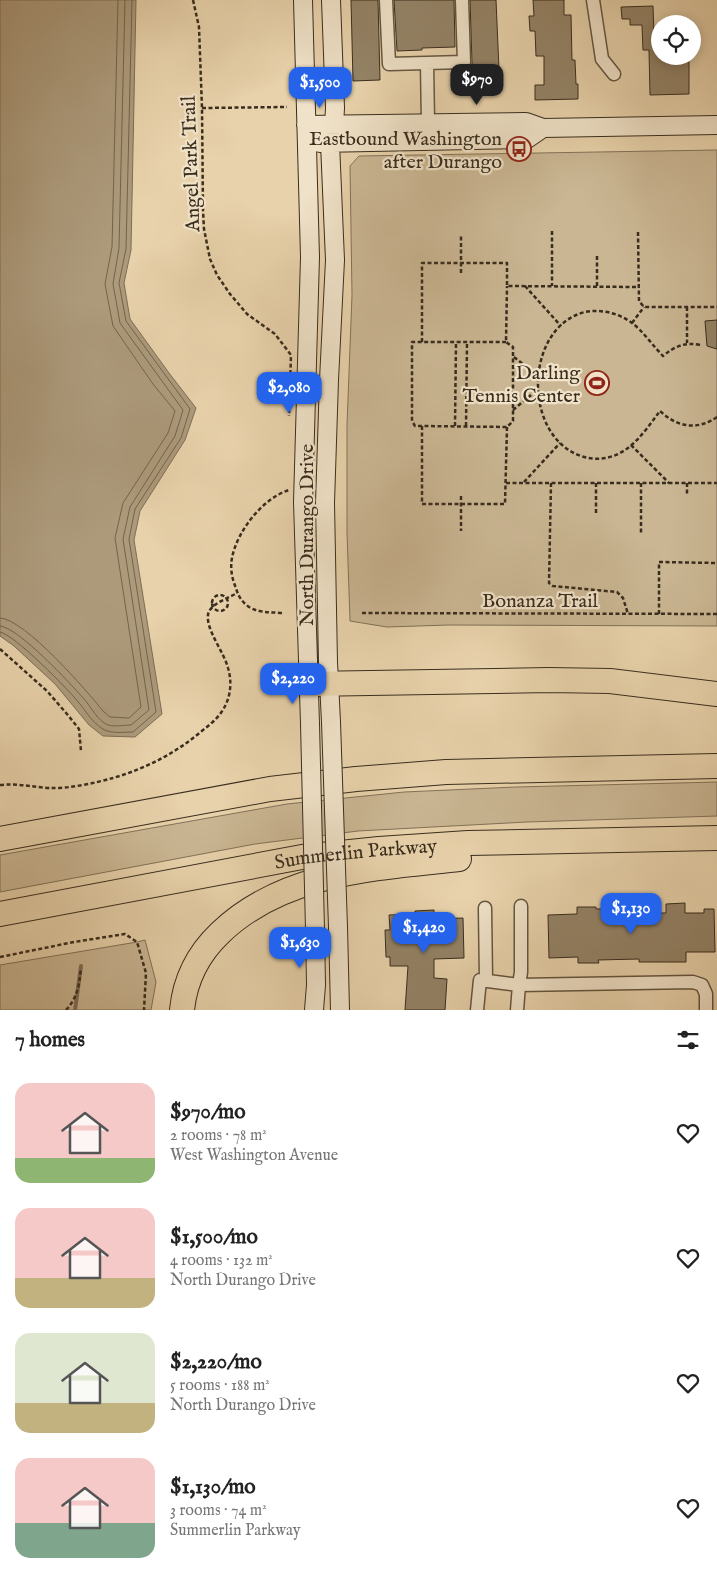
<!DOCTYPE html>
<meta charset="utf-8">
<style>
:root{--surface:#fff;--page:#f2f2f2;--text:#222;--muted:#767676;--accent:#2563eb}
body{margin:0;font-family:"IM FELL English",serif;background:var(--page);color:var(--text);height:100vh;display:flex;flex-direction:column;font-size:19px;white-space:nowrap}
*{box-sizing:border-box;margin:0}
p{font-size:16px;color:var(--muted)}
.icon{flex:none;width:28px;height:28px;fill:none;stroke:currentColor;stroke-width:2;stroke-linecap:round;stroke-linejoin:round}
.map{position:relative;height:1010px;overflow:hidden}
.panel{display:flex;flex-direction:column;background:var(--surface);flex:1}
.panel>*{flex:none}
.buttons{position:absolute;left:651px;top:15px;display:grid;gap:10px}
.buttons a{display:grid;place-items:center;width:50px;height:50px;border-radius:50%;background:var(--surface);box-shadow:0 2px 12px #0003;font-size:25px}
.price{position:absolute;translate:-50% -42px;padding:0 11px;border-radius:10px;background:var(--accent);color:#fff;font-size:16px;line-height:32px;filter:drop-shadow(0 1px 2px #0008)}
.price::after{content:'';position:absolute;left:50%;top:30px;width:15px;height:11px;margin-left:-8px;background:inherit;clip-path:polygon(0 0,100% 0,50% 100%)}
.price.active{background:#222;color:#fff}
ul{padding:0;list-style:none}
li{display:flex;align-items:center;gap:15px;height:125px;padding:0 15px}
li span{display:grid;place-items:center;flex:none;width:140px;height:100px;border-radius:15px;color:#555}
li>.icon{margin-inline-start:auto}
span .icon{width:60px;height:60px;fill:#fffc;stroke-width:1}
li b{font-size:21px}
h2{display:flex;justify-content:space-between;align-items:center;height:60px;padding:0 15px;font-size:21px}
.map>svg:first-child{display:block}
.green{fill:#cab693;stroke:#827258}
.water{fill:#ac9a7b;stroke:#7e6e56}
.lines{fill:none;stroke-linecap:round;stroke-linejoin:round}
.shore{stroke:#72644c;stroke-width:1}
.stream{stroke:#7e6e56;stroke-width:4}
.building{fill:#948367;stroke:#392d1e}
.street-casing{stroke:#655641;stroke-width:15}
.secondary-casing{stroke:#392d1e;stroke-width:20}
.highway-casing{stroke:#392d1e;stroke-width:26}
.path{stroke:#392d1e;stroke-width:2.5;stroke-dasharray:4 2.5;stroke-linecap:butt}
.street{stroke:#f0e2c8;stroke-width:12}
.secondary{stroke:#f0e2c8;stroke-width:18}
.highway{stroke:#e8d2ab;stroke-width:24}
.secondary-bridge-casing{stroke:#392d1e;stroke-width:20;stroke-linecap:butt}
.secondary-bridge{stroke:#f0e2c8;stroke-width:18}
.labels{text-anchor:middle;stroke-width:4.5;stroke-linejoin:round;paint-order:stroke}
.poi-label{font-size:20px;fill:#392d1e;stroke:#f0e2c8;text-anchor:end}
.street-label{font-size:20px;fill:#392d1e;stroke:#f0e2c8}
</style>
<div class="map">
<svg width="717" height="1010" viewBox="0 0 717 1010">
<rect width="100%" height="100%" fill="#e8d2ab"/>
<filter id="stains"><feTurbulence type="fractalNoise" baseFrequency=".004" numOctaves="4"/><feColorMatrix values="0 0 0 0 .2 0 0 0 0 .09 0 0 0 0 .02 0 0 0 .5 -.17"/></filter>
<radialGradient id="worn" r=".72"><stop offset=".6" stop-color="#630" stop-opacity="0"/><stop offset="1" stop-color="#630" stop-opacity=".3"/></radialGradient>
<path class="green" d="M717 150V626L449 625 387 627 350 621 347 532V425L352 295 350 166 359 156Z
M717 782V816L527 822 358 831 255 844 0 892V855L287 804 404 792 516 787Z
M145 940 156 982 151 1010H0V965L137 942Z"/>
<path class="water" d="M0 0H136L131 250 124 283 130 319 169 373 196 408 185 440 140 511 134 540 162 714 135 737 103 736 89 725 55 684 14 646 0 636Z"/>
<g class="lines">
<path class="shore" d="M0 618C25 619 87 691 103 711L110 717 129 718 141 707 115 538 123 503 168 433 175 411 153 384 113 326 105 284 112 247 118 0
M0 626C18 627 71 684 84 699 91 707 98 721 108 725 115 727 124 725 131 725L149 710 123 539 130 507 175 436 183 410 120 323 113 284 119 248 125 0
M0 632C14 634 69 690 80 704 87 713 93 723 103 729 110 734 125 732 133 732L156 712 129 539 135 509 181 438 190 409 126 321 119 283 126 249 132 0"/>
<path class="stream" d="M75 1010 81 966"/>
</g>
<path class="building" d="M351 0H378L380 80 353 81Z
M394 0H454L455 47 422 48V50L397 51Z
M470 0H496L500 93 473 94Z
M533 0H564V15H571L572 60H575L576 84H578V99L535 100V85H544V56H536L535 31H530L529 16H534Z
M653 6 654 35H660V56H689V94L650 95 649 50H643L642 25H630V19H622L621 7Z
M717 320V349L707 346 705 321Z
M685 903V913H704V909H714L715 952H686V962H639V959L598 960 599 963H578V957L549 958 548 915 577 914V907H596V909L621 908V911L648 910V913H666V904Z
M434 910V919L463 918 464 958 434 959V978L447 979 445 1010H405L408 966H390V957H386L385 930H390L389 915 415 914V911Z"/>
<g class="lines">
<defs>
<path id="street" d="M386 0 389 64 464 62 462 0
M593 0 602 59 614 74
M427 63 428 123
M485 908 486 981
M477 1010 480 980 519 985 521 972V906
M517 1010 519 985 693 982 702 985 706 994V1010"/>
<path id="secondary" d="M303 0 310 257 303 502 310 724
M306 125 526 122 543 128 717 125
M320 143 527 139 543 128
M331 722 328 662 325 503 329 380 335 260 330 143 334 125 335 108 331 0
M338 927 340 1010
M314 1010 316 985 315 929"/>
<g id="highway">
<path d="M308 684 549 680 610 681 717 694"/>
<path d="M0 839 270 789 356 779 446 772 717 766"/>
<path id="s1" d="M0 914 302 857 379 849 468 843 717 838"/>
<path d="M182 1010C185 980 198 954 220 933 283 872 377 868 459 859"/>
</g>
</defs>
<use href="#street" class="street-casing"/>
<use href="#secondary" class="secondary-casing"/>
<use href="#highway" class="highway-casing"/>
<path class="path" d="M193 0 199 27 202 108 203 210 204 229 210 259 217 275 230 294 247 314 275 334 291 355 289 416
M202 108 287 107
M552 231V286
M638 232 639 301 644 307H717
M461 273V234
M525 286 561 326
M597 286V255
M687 307V343
M632 323 644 307
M422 342V263H507V286L639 287
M700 345C685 342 675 346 663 356 653 346 643 331 632 323 619 313 601 309 585 312 524 327 522 436 581 456 596 461 612 459 625 450 639 441 650 424 660 411 677 427 697 431 717 417
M514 357 538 376
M513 410 537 390
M422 426H415L412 421V342H506
M455 426 456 342
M466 426 467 342
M507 427 505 504H422V426L507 427 513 421V347L506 342 507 286
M631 445 669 483
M524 482 560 443
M506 483H717
M551 483 549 583 553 586 617 592 623 598 628 614
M596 483V513
M641 483V534
M687 483V496
M461 496V531
M212 603a8 8 0 1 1 16 0a8 8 0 1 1-16 0Z
M282 613C270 612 259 613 249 607 242 602 238 596 236 588 232 579 230 568 232 558 237 531 263 498 289 490
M362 613 717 614
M659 614V562L717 563
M0 649 47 691 67 714 79 729 81 751
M0 785C17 783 32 787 49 788 68 789 95 783 113 778 147 768 176 753 203 730 211 724 219 717 224 708 231 696 232 681 228 668 224 652 206 630 208 615 209 604 229 598 237 593
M0 957 74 942 125 934 137 942 146 973 144 1010
M66 1010C78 997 79 985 81 968"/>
<use href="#street" class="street"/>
<use href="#secondary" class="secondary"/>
<use href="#highway" class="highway"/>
<defs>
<path id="secondary-bridge" d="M331 722 338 927
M310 724 315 929"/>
</defs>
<use href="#secondary-bridge" class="secondary-bridge-casing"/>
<use href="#secondary-bridge" class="secondary-bridge"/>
</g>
<defs>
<symbol id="bus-ring" viewBox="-11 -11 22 22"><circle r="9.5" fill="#f0e2c8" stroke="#8f2418" stroke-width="1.5"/><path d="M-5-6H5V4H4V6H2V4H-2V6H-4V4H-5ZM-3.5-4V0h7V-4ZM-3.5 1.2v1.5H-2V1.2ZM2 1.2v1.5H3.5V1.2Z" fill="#8f2418"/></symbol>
<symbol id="stadium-ring" viewBox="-11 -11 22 22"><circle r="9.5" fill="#f0e2c8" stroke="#8f2418" stroke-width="1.5"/><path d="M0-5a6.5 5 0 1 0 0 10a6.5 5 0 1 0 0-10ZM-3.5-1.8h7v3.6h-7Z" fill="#8f2418"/></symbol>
</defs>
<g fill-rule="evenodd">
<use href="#bus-ring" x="505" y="135" width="28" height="28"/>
<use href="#stadium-ring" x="583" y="369" width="28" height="28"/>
</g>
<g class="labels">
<g class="poi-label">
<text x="502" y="145">Eastbound Washington<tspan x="502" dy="23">after Durango</tspan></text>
<text x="580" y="379">Darling<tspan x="580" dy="23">Tennis Center</tspan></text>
</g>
<g class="street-label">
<text transform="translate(190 164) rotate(-92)" y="7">Angel Park Trail</text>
<text transform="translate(306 535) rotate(-90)" y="7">North Durango Drive</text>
<text x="540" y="607">Bonanza Trail</text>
<text dy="7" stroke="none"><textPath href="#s1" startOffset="361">Summerlin Parkway</textPath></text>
</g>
</g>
<rect width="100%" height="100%" filter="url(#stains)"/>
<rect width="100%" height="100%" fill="url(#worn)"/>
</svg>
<div class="buttons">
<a><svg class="icon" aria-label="locate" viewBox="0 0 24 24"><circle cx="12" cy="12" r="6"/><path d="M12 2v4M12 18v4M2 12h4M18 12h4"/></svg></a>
</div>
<b class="price active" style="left:477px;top:106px">$970</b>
<b class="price" style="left:320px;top:109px">$1,500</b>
<b class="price" style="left:289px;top:414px">$2,080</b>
<b class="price" style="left:293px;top:705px">$2,220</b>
<b class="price" style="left:631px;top:935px">$1,130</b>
<b class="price" style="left:424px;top:954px">$1,420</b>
<b class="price" style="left:300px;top:969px">$1,630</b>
</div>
<section class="panel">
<h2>7 homes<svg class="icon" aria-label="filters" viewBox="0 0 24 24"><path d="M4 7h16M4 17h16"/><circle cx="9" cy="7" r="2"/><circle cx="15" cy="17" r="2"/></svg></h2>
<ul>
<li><span style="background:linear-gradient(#f6c9c9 75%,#8fb573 0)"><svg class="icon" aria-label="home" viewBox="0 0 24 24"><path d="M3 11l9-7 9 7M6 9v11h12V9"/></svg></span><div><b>$970/mo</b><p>2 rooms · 78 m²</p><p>West Washington Avenue</p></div><svg class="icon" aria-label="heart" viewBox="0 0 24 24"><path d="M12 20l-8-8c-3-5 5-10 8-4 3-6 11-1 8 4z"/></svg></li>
<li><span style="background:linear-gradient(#f6c9c9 70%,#c2b280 0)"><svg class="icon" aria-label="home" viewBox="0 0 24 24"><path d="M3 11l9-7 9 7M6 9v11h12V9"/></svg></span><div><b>$1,500/mo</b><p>4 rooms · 132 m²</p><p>North Durango Drive</p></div><svg class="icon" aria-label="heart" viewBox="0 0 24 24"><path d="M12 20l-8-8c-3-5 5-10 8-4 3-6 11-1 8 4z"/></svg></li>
<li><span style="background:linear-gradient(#dfe7d0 70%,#c2b280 0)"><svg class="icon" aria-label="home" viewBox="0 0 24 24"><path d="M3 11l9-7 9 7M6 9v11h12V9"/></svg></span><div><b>$2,220/mo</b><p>5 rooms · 188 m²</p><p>North Durango Drive</p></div><svg class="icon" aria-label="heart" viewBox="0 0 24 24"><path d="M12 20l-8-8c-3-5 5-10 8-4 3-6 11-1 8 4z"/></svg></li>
<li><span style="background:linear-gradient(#f6c9c9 65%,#7fa58c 0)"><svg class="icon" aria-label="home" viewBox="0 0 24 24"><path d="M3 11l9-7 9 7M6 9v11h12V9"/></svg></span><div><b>$1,130/mo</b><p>3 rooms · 74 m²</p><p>Summerlin Parkway</p></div><svg class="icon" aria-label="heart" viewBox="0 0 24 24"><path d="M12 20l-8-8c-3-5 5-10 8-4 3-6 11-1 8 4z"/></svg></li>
</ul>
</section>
